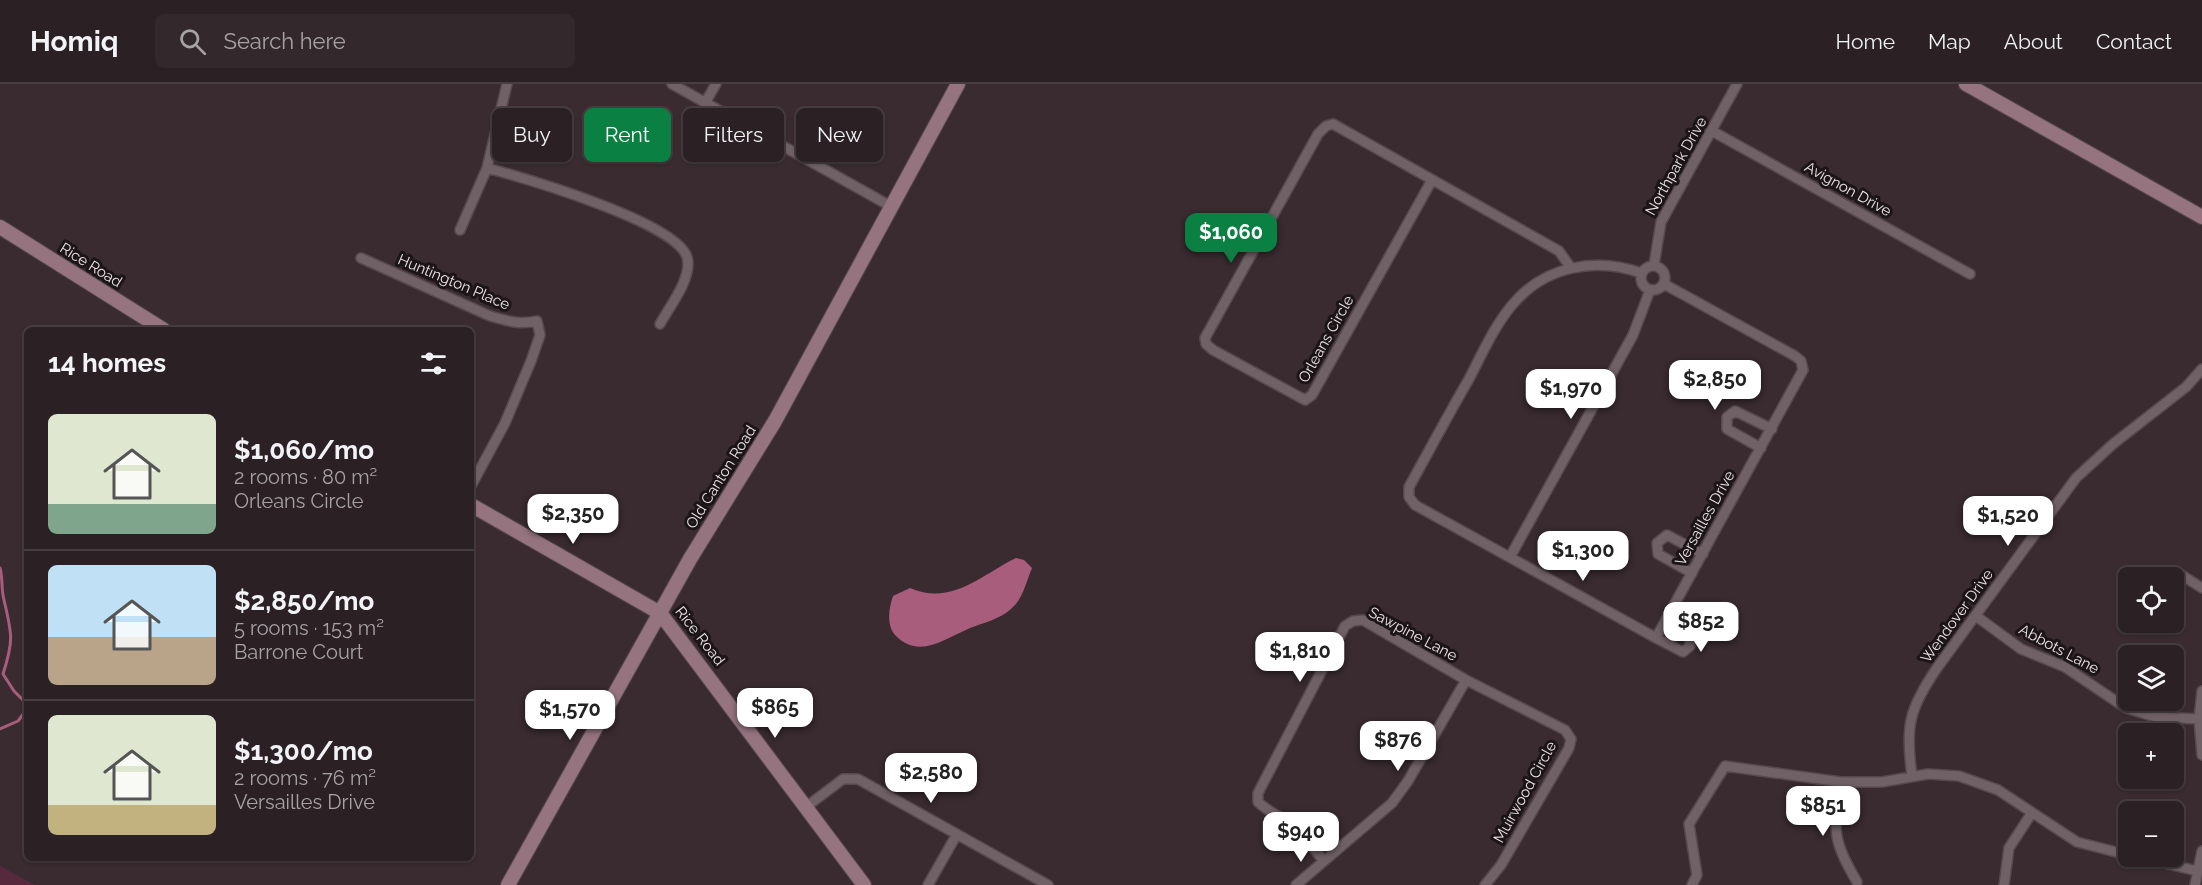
<!DOCTYPE html>
<meta charset="utf-8">
<style>
:root{--surface:#2b2024;--page:#33282c;--text:#f1f3f6;--muted:#a6a3a6;--line:#473e41;--accent:#0b8043}
body{margin:0;font-family:Raleway,sans-serif;background:var(--page);color:var(--text);height:100vh;display:flex;flex-direction:column;font-size:22px;white-space:nowrap}
*{box-sizing:border-box;margin:0}
p{font-size:20px;color:var(--muted)}
.icon{flex:none;width:33px;height:33px;fill:none;stroke:currentColor;stroke-width:2;stroke-linecap:round;stroke-linejoin:round}
.map{position:relative;flex:1;overflow:hidden}
.drawer{position:absolute;left:24px;top:243px;width:450px;height:534px;display:flex;flex-direction:column;background:var(--surface);border-radius:9px;box-shadow:0 2px 4px #0004,0 0 0 2px var(--line)}
.drawer>*{flex:none}
.banner{position:absolute;left:492px;top:24px;width:570px;height:54px;display:flex;gap:12px}
.buttons{position:absolute;left:2118px;top:483px;display:grid;gap:12px}
.buttons a{display:grid;place-items:center;width:66px;height:66px;border-radius:9px;background:var(--surface);box-shadow:0 2px 4px #0004,0 0 0 2px var(--line);font-size:30px}
.price{position:absolute;translate:-50% -51px;padding:0 14px;border-radius:12px;background:#fff;color:#222;font-size:20px;line-height:39px;filter:drop-shadow(0 2px 3px #0008)}
.price::after{content:'';position:absolute;left:50%;top:36px;width:18px;height:14px;margin-left:-9px;background:inherit;clip-path:polygon(0 0,100% 0,50% 100%)}
.price.current{background:var(--accent);color:#fff}
ul{padding:0;list-style:none}
li{display:flex;align-items:center;gap:18px;height:150px;padding:0 24px}
li+li{border-top:2px solid var(--line)}
li span{display:grid;place-items:center;flex:none;width:168px;height:120px;border-radius:9px;color:#555}
li>.icon{margin-inline-start:auto}
span .icon{width:72px;height:72px;fill:#fffc;stroke-width:1}
li b{font-size:26px}
h2{display:flex;justify-content:space-between;align-items:center;height:72px;padding:0 24px;font-size:26px}
.tag{padding:0 21px;border-radius:9px;background:var(--surface);box-shadow:0 2px 4px #0004,0 0 0 2px var(--line);font-size:21px;line-height:54px}
.tag.current{background:var(--accent);color:#fff}
header{display:flex;align-items:center;gap:36px;box-sizing:border-box;height:84px;padding:0 30px;background:var(--surface);border-bottom:2px solid var(--line)}
header strong{font-size:28px}
nav{display:flex;gap:33px;margin-inline-start:auto;font-size:21px}
.search{width:420px;height:54px;background:var(--page);display:flex;align-items:center;gap:15px;box-sizing:border-box;padding:0 21px;border-radius:9px;color:var(--muted);font-size:22px}
.map>svg:first-child{display:block}
.green{fill:#56293c}
.water{fill:#a85d7c}
.lines{fill:none;stroke-linecap:round;stroke-linejoin:round}
.stream{stroke:#a85d7c;stroke-width:3}
.street-casing{stroke:#55494e;stroke-width:12}
.secondary-casing{stroke:#55494e;stroke-width:16}
.street{stroke:#706166;stroke-width:9}
.secondary{stroke:#957480;stroke-width:14}
.labels{text-anchor:middle;stroke-width:6;stroke-linejoin:round;paint-order:stroke}
.street-label{font-size:15px;fill:#ede3e7;stroke:#1c1518}
</style>
<header>
<strong>Homiq</strong>
<div class="search"><svg class="icon" aria-label="search" viewBox="0 0 24 24"><circle cx="10" cy="10" r="6"/><path d="M15 15l6 6"/></svg>Search here</div>
<nav><a>Home</a><a>Map</a><a>About</a><a>Contact</a></nav>
</header>
<div class="map">
<svg width="2202" height="801" viewBox="0 0 2202 801">
<rect width="100%" height="100%" fill="#392b30"/>
<path class="green" d="M0 782 35 801H0Z"/>
<path class="water" d="M1016 474 1024 476 1032 484C1026 498 1023 515 1011 525 1000 535 983 539 970 544 944 555 919 576 895 551 886 540 889 524 893 512L910 504C952 522 981 491 1016 474Z"/>
<g class="lines">
<path class="stream" d="M0 484C3 495 1 505 4 516 12 550 14 556 3 590L14 607 27 620
M0 645 18 637 27 625"/>
<defs>
<path id="street" d="M672 0 892 123
M705 19 716 0
M1712 47 1970 190
M487 84C524 94 676 138 687 173 693 194 669 223 660 240
M1432 96 1312 311 1305 316 1213 266 1206 260 1205 254 1318 50 1326 42 1333 40 1559 167 1571 184
M460 146 487 84 507 0
M361 174 490 232C507 237 520 241 537 237L540 251 531 277 505 339 471 402
M1654 181 1661 138 1737 0
M1641 194a12 12 0 1 1 24 0a12 12 0 1 1-24 0Z
M1641 189C1595 173 1545 182 1513 220 1494 242 1482 270 1469 295 1448 331 1429 367 1409 403V413L1415 421 1656 554 1803 286 1801 277 1795 272 1664 200
M1761 364 1727 345V333L1735 327 1772 345
M1510 473 1633 251 1650 206
M1692 489 1658 470 1657 459 1667 451 1703 470
M2168 494 2180 490 2202 504
M1976 532 2021 565 2065 583 2126 624 2156 633 2199 635
M1656 554 1683 568 1690 562V550L1666 535
M2202 607 2199 635 2202 671
M1912 692C1905 642 1909 625 1937 584L2076 394 2113 360 2186 303 2202 285
M1841 698C1833 746 1832 755 1857 798
M806 723 843 695H858L1048 801
M2136 772 2197 787
M1324 777C1313 764 1303 749 1289 739 1278 731 1267 727 1258 718V709L1345 542 1353 537 1363 536 1466 596 1565 646 1571 655 1569 664 1501 781 1485 801
M928 801 957 750
M1296 801 1392 719 1408 697 1466 596
M1692 801 1697 791 1689 740 1725 682 1841 698H1882L1928 690 1959 692 1998 706 2077 758 2128 771
M2004 801 2009 764 2031 730
M2195 801 2202 767"/>
<path id="secondary" d="M1966 0 2202 133
M0 143 164 246
M471 421 660 529 864 801
M508 801 690 475 775 337 958 0"/>
</defs>
<use href="#street" class="street-casing"/>
<use href="#secondary" class="secondary-casing"/>
<use href="#street" class="street"/>
<use href="#secondary" class="secondary"/>
</g>
<g class="labels">
<g class="street-label">
<text transform="translate(1676 82) rotate(-61)" y="5">Northpark Drive</text>
<text transform="translate(1848 105) rotate(29)" y="5">Avignon Drive</text>
<text transform="translate(91 181) rotate(32)" y="5">Rice Road</text>
<text transform="translate(454 198) rotate(23)" y="5">Huntington Place</text>
<text transform="translate(1326 255) rotate(-61)" y="5">Orleans Circle</text>
<text transform="translate(721 393) rotate(-58)" y="5">Old Canton Road</text>
<text transform="translate(1705 434) rotate(-61)" y="5">Versailles Drive</text>
<text transform="translate(1957 532) rotate(-54)" y="5">Wendover Drive</text>
<text transform="translate(1413 550) rotate(28)" y="5">Sawpine Lane</text>
<text transform="translate(700 552) rotate(52)" y="5">Rice Road</text>
<text transform="translate(2059 565) rotate(28)" y="5">Abbots Lane</text>
<text transform="translate(1525 708) rotate(-61)" y="5">Muirwood Circle</text>
</g>
</g>
</svg>
<div class="buttons">
<a><svg class="icon" aria-label="locate" viewBox="0 0 24 24"><circle cx="12" cy="12" r="6"/><path d="M12 2v4M12 18v4M2 12h4M18 12h4"/></svg></a>
<a><svg class="icon" aria-label="layers" viewBox="0 0 24 24"><path d="M12 4l9 5-9 5-9-5zM3 14l9 5 9-5"/></svg></a>
<a>+</a>
<a>−</a>
</div>
<b class="price current" style="left:1231px;top:180px">$1,060</b>
<b class="price" style="left:1715px;top:327px">$2,850</b>
<b class="price" style="left:1571px;top:336px">$1,970</b>
<b class="price" style="left:573px;top:461px">$2,350</b>
<b class="price" style="left:2008px;top:463px">$1,520</b>
<b class="price" style="left:1583px;top:498px">$1,300</b>
<b class="price" style="left:1701px;top:569px">$852</b>
<b class="price" style="left:1300px;top:599px">$1,810</b>
<b class="price" style="left:775px;top:655px">$865</b>
<b class="price" style="left:570px;top:657px">$1,570</b>
<b class="price" style="left:1398px;top:688px">$876</b>
<b class="price" style="left:931px;top:720px">$2,580</b>
<b class="price" style="left:1823px;top:753px">$851</b>
<b class="price" style="left:1301px;top:779px">$940</b>
<div class="banner">
<a class="tag">Buy</a>
<a class="tag current">Rent</a>
<a class="tag">Filters</a>
<a class="tag">New</a>
</div>
<section class="drawer">
<h2>14 homes<svg class="icon" aria-label="filters" viewBox="0 0 24 24"><path d="M4 7h16M4 17h16"/><circle cx="9" cy="7" r="2"/><circle cx="15" cy="17" r="2"/></svg></h2>
<ul>
<li><span style="background:linear-gradient(#dfe7d0 75%,#7fa58c 0)"><svg class="icon" aria-label="home" viewBox="0 0 24 24"><path d="M3 11l9-7 9 7M6 9v11h12V9"/></svg></span><div><b>$1,060/mo</b><p>2 rooms · 80 m²</p><p>Orleans Circle</p></div></li>
<li><span style="background:linear-gradient(#bfe0f5 60%,#b9a48a 0)"><svg class="icon" aria-label="home" viewBox="0 0 24 24"><path d="M3 11l9-7 9 7M6 9v11h12V9"/></svg></span><div><b>$2,850/mo</b><p>5 rooms · 153 m²</p><p>Barrone Court</p></div></li>
<li><span style="background:linear-gradient(#dfe7d0 75%,#c2b280 0)"><svg class="icon" aria-label="home" viewBox="0 0 24 24"><path d="M3 11l9-7 9 7M6 9v11h12V9"/></svg></span><div><b>$1,300/mo</b><p>2 rooms · 76 m²</p><p>Versailles Drive</p></div></li>
</ul>
</section>
</div>
